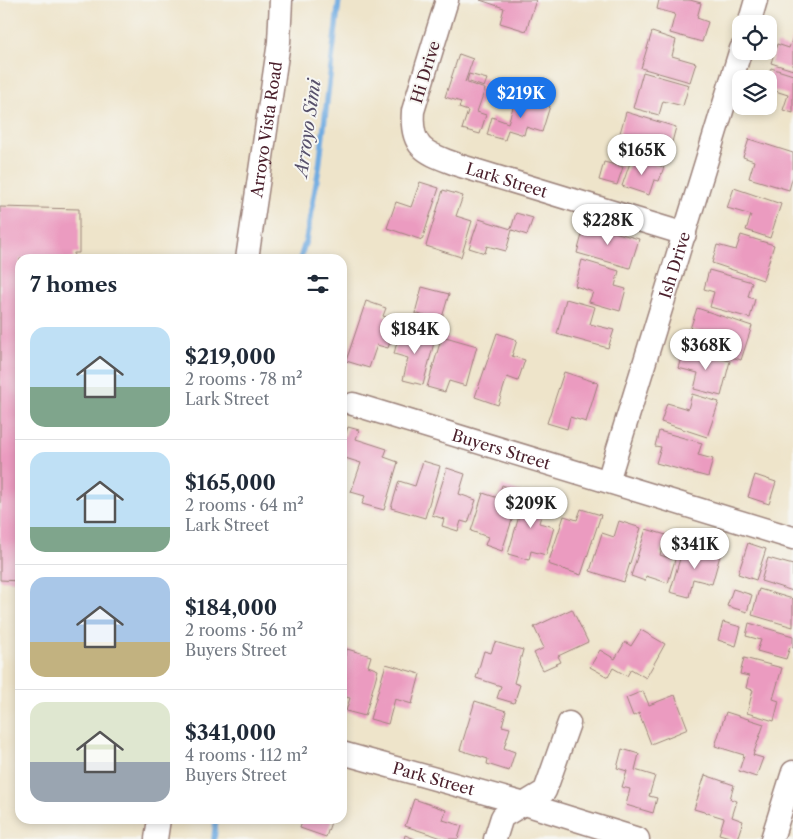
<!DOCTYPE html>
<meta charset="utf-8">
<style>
:root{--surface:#fff;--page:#f6f6f7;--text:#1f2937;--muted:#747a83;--line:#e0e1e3;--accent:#1a73e8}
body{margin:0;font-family:"Libre Caslon Text",serif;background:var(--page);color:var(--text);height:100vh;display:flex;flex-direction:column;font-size:19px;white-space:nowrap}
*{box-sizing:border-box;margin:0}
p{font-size:16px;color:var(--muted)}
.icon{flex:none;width:28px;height:28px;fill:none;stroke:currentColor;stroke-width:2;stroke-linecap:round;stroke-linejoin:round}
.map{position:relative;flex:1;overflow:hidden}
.drawer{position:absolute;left:15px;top:254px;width:332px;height:570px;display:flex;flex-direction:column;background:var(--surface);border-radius:15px;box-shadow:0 2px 8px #0003}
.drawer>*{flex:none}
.fabs{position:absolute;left:732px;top:15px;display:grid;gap:10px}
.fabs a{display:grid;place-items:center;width:45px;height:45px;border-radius:10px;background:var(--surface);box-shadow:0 2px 8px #0003;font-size:25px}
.price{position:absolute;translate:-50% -42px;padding:0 11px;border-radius:18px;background:#fff;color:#222;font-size:16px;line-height:32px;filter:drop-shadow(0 1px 2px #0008)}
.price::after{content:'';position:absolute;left:50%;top:30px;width:15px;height:11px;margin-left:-8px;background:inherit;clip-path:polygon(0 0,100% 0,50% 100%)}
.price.selected{background:var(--accent);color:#fff}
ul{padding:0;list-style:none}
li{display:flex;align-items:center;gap:15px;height:125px;padding:0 15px}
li+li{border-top:1px solid var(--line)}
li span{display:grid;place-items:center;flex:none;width:140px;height:100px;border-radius:15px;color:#555}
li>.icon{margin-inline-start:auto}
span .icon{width:60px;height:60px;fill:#fffc;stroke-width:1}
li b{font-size:21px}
h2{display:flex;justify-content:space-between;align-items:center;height:60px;padding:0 15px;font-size:21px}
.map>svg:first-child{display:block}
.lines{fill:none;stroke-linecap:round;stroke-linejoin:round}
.stream{stroke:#6fabe1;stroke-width:5.5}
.building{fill:#eb9bc0}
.minor-casing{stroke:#9c827a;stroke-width:25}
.minor{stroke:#fff;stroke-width:22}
.labels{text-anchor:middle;stroke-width:4;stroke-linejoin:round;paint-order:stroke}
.street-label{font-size:16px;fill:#4a1f2b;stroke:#f6f6f2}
.water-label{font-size:18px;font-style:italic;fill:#57506b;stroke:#f6f6f2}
</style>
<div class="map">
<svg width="793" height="839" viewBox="0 0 793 839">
<rect width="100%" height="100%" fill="#f6f6f2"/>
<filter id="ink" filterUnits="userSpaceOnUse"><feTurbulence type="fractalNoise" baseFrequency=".02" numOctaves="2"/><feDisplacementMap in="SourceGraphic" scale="10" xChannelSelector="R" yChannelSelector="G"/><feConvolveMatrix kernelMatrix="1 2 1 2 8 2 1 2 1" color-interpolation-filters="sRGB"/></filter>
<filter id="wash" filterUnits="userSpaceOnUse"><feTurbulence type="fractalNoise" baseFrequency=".0096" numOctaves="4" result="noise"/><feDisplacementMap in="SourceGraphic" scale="20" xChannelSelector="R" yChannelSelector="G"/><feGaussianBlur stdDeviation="1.12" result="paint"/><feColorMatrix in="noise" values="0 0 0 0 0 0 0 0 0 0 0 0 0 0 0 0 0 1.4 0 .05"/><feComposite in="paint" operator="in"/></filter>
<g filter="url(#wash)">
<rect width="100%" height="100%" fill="#eee4ca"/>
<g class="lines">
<path class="stream" d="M300 259 306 240 319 168 339 0
M214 839 216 819"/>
</g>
<g id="blocks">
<path class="building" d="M480 0H536L526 31 500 23 504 8Z
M659 0H690L701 3 697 18 708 22 702 42 670 33 675 14 657 9Z
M652 32 676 40 672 56 696 63 690 82 641 68Z
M793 37V70L771 63 777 44 789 48Z
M459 54 473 59 465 82 485 89 477 112 486 115 480 134 462 129 468 111 459 108 461 102 445 97Z
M771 68 793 75V113L783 110 788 95 769 89V79H767Z
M643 72 689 85 683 106 663 101 659 115 633 108Z
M469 74 487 79 484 87 467 81Z
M517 95 550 106 542 132 526 127 524 135 508 130 505 140 487 135 492 117 508 123Z
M626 112 676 127 671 146 661 144 657 159 616 147Z
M749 139 793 153V176L789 190 749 178 754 161 743 157Z
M632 157 664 167 659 181 654 180 649 195 622 186Z
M604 162 623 167 617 185 599 180Z
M420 182 439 188 422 240 387 228 396 202 411 207Z
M734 188 781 204 770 238 746 230 751 215 727 208Z
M443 190 463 196 456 216 472 221 461 257 426 246Z
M0 207 79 209V253H74L73 259H20V581L0 580Z
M516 213 533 218 527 235 512 230 506 251 487 246 485 253 469 248 479 219 511 229Z
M585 224 639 239 630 268 577 253Z
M741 235 774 245 763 280 712 263 717 245 736 250Z
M582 260 619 271 615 286 626 289 620 311 589 302 593 292 575 286Z
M709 270 752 282 748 297 755 299 750 318 710 307 714 292 704 289Z
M422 287 449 294 441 321 415 313Z
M566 299 595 307 590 324 614 330 608 348 557 334Z
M366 301 386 308 383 316 397 321 388 348 377 345 369 368 346 361Z
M697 308 752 326 741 360 710 350 714 336 690 329Z
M400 329 435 339 423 385 403 380 408 358 394 354Z
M497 333 517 340 512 356 525 360 518 381 507 377 498 405 475 397Z
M442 336 477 346 466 386 449 381 445 392 427 387Z
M684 348 730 361 721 396 694 389 698 373 678 368Z
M564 372 598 383 586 422 570 417 567 429 547 423Z
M692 394 719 402 707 437 661 422 667 403 688 409Z
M348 427 359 430 356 439 387 449 384 457 398 462 384 510 362 504 365 496 351 492 361 463 342 457V437L343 435 345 436Z
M659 431 702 443 698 455 713 459 708 477 656 463 661 447 655 446Z
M423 461 440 466 425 518 391 508 399 481 415 486Z
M447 468 465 474 459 494 476 500 468 523 461 521 458 531 442 526 444 519 432 515Z
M755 475 776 482 769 504 748 497Z
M502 485 521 492 502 551 485 545 488 537 471 531 483 493 498 498Z
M526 492 546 498 539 523 554 527 546 555 531 551 529 560 508 554Z
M581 509 601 515 581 575 548 564 564 516 577 520Z
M619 521 641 528 624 582 590 571 602 533 614 537Z
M646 529 666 535 660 555 675 560 668 583 646 576 645 581 631 576Z
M748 543 766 549 756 580 738 574Z
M700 546 721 552 712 584 693 579 689 597 670 592 682 552 697 556Z
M768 558 793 565V591L761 581Z
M733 589 752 595 747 612 727 606Z
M759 589 793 599V627L752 615Z
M572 609 588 642 558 656 561 662 543 670 534 653 544 648 534 627Z
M723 622 741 627 736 646 718 640Z
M749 623 793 636V648L790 647 786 659 757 651 761 640 746 636Z
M641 630 665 644 646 678 631 669 627 676 613 668 608 677 590 667 600 650 615 659 625 642 631 646Z
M495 642 523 650 514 683 520 685 514 703 497 698 501 686 476 678 484 651 491 653Z
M347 649 371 656 368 666 378 670 365 716 346 711 350 698 342 696V666Z
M744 658 782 668 773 699 779 701 774 721 747 713 753 690 746 688 749 676 740 674Z
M386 664 420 674 412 704 395 699 388 724 370 719Z
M643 691 649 705 675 695 688 729 651 744 639 713 633 716 626 698Z
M475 701 506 711 502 726 510 728 504 748 515 752 509 771 487 764 488 759 460 750Z
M726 712 764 724 753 755 763 758 756 777 739 771 744 755 715 746Z
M622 749 639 754 635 770 655 776 649 796 657 798 653 813 626 805 630 789 622 787 627 771 617 768Z
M705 775 734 785 730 799 737 801 732 817 743 821 737 839 719 834 724 818 694 809Z
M414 799 446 810 443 820 462 826 458 839H445L405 826Z
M303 819H332L326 837 300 828Z
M405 835 415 839H404Z"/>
</g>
</g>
<g filter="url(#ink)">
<use href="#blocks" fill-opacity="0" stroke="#9c827a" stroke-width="1"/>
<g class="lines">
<defs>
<g id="minor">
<path id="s1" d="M447 0 413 111C410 150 427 153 458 165L685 234"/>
<path d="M749 24 756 0"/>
<path id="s2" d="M247 259 279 42 281 0"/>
<path id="s3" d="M353 404 793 538"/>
<path id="s4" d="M608 481 741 49"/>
<path id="s5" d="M342 753 525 804 638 839"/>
<path d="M156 839 159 819"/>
<path d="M495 839 502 817 545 791 569 723"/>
<path d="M772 839 793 772"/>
</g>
</defs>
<use href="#minor" class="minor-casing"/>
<use href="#minor" class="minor"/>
</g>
</g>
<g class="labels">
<g class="street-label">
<text transform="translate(425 72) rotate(-73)" y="6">Hi Drive</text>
<text dy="6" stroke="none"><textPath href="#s2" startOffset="131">Arroyo Vista Road</textPath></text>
<text dy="6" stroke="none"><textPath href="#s1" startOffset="246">Lark Street</textPath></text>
<text dy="6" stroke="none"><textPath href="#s4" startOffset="226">Ish Drive</textPath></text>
<text dy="6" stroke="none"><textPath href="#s3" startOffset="155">Buyers Street</textPath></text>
<text dy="6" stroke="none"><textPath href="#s5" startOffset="95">Park Street</textPath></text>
</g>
<g class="water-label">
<text transform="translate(308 128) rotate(-82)" y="6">Arroyo Simi</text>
</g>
</g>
</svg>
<div class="fabs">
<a><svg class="icon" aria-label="locate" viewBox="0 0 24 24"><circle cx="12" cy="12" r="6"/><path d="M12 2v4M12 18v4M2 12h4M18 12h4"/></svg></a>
<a><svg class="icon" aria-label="layers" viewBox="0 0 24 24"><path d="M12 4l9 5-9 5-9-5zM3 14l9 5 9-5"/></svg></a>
</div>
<b class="price selected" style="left:521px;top:119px">$219K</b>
<b class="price" style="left:642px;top:176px">$165K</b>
<b class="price" style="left:608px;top:246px">$228K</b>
<b class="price" style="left:415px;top:355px">$184K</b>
<b class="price" style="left:706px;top:371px">$368K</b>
<b class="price" style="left:531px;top:529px">$209K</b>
<b class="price" style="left:695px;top:570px">$341K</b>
<section class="drawer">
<h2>7 homes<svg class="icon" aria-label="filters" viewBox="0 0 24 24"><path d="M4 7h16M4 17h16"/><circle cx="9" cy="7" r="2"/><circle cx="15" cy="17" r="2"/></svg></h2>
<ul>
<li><span style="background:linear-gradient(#bfe0f5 60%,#7fa58c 0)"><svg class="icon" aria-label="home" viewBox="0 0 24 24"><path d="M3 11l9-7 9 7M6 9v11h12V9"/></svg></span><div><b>$219,000</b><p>2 rooms · 78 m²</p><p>Lark Street</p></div></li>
<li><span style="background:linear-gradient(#bfe0f5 75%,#7fa58c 0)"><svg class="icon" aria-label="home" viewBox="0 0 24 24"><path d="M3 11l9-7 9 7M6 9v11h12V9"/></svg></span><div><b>$165,000</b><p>2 rooms · 64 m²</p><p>Lark Street</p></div></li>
<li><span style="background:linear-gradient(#a9c7e8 65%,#c2b280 0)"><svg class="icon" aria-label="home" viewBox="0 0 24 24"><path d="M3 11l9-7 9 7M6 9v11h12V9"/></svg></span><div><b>$184,000</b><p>2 rooms · 56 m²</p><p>Buyers Street</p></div></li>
<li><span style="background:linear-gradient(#dfe7d0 60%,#9aa5b1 0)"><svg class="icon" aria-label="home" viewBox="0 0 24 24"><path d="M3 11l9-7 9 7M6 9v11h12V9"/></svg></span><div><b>$341,000</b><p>4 rooms · 112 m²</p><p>Buyers Street</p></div></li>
</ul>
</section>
</div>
